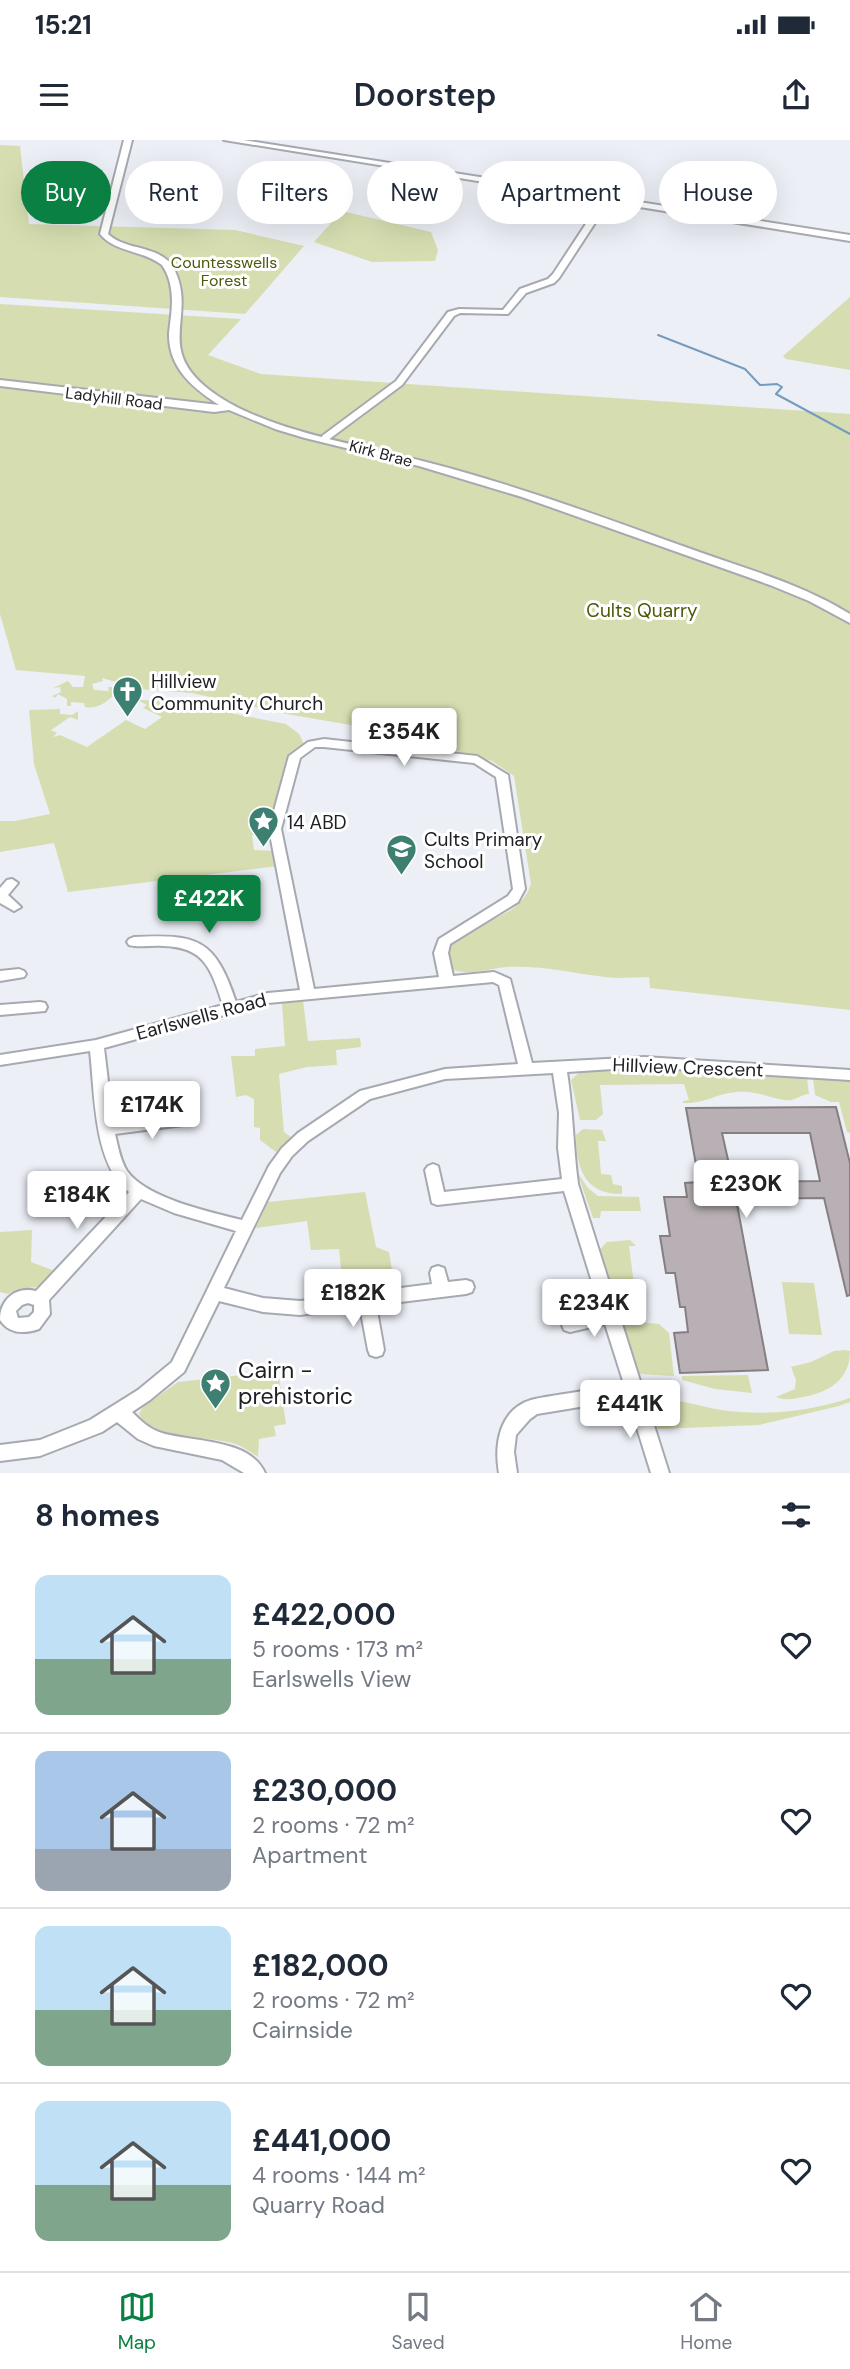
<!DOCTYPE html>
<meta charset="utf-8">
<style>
:root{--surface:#fff;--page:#f6f6f7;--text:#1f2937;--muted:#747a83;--line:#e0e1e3;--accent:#0b8043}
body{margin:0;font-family:"DM Sans",sans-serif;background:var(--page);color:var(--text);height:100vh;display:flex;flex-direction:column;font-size:26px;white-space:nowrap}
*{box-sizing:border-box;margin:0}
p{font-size:23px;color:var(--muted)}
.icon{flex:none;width:38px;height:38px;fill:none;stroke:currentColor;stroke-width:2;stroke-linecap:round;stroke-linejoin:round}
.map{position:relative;height:1333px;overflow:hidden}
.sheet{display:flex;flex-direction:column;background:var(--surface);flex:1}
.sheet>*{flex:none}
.top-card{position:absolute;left:21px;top:21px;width:808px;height:63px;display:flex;gap:14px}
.price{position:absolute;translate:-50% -60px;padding:0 16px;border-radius:7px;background:#fff;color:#222;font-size:23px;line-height:46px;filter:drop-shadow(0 2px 4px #0008)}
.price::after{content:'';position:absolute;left:50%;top:42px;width:21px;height:16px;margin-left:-10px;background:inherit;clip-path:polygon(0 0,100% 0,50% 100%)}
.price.selected{background:var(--accent);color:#fff}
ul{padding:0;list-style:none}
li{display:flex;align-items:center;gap:21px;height:175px;padding:0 35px}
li+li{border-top:2px solid var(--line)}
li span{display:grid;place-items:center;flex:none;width:196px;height:140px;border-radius:14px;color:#555}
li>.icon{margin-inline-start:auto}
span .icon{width:84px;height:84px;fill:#fffc;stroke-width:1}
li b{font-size:30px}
h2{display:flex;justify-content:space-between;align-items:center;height:84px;padding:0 35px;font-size:30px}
.chip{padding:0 24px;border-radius:32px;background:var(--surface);box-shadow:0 7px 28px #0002;font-size:24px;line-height:63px}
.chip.selected{background:var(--accent);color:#fff}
.status{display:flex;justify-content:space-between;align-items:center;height:49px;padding:0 35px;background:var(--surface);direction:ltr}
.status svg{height:19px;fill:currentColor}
header{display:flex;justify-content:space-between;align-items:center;height:91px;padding:0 35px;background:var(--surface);font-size:32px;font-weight:600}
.tab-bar{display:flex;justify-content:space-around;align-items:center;height:98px;border-top:2px solid var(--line);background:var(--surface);font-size:19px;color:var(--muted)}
.tab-bar a{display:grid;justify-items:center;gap:4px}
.tab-bar .selected{color:var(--accent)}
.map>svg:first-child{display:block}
.green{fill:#d6deb1}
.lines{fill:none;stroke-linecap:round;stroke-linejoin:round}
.stream{stroke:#759cbe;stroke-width:2}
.building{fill:#b8b0b4;stroke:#867f82;stroke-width:2;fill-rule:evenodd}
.minor-casing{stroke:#a6aab0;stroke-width:4}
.tertiary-casing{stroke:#a6aab0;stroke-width:4}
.minor{fill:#fff;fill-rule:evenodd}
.tertiary{fill:#fff;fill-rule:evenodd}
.labels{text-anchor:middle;stroke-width:6;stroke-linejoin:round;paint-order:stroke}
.far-park-label{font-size:16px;fill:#505809;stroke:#fff}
.far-street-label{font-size:16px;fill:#202124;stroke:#fff}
.park-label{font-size:19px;fill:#505809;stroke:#fff}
.poi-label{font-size:19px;fill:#202124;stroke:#fff;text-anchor:start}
.street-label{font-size:19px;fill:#202124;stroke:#fff}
.near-poi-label{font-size:23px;fill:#202124;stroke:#fff;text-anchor:start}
</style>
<div class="status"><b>15:21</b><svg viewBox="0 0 49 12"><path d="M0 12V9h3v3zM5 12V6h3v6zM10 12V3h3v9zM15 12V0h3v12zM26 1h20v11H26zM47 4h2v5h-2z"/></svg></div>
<header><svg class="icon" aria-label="menu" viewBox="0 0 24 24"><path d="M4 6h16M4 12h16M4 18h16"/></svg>Doorstep<svg class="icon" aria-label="share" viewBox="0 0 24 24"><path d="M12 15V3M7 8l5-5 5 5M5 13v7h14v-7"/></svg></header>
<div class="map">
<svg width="850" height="1333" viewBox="0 0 850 1333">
<rect width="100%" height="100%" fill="#eceff6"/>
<path class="green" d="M0 5 20 6 29 84 235 90 304 106 245 174 0 157Z
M342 71 431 92 438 110 435 121 372 122 314 102Z
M850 157V230L786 219 783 216Z
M0 164 241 179 208 215 261 234 850 274V870L650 848 649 837C634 837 619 839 605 837 573 833 539 825 507 827 486 829 468 837 448 828L446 813C450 807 454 799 460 795 486 778 520 777 531 744L514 636 492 621 385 591 287 574 192 553 140 549 102 538 103 541 92 544 94 550 109 551 108 547H113L116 553C108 561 97 570 85 567L84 563 71 562V566H67V559L58 554 55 558 52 556 61 552 60 547 53 548 68 541 73 547H83L85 536 16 530 0 474Z
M124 553 142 560 175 562 286 584 299 594 304 604 285 623 271 695H252L254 710 275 711 278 726 68 752 54 703 0 712V681H15L50 674 34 624 29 570 60 569V574L72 575 78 571V580L70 577 51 590 57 593 53 597 60 595 87 607 126 580 145 589 162 577 143 568 147 565Z
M303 860 308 901 360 898 361 907 336 910 337 925 307 927 279 934 284 992 291 997 276 1012 260 1000V988L254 987V959L246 955 236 957 231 916H255V909L285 906 282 863Z
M629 928 807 938 809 954C799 955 795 962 784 960 767 957 754 950 736 952 715 954 705 964 683 963V961L689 960 684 944 600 945 603 974 596 980H580L571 940 581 931Z
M813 938 850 940V993L847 992 839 962H831L815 955Z
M583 989 602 990 606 1001H598L601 1034 611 1035 613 1044 622 1046V1054C585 1055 576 1028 576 995Z
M577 1032 588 1048 598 1056 639 1057 641 1071H601L600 1078H593Z
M365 1052 376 1107 389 1112 395 1149 374 1152 373 1143 355 1146 356 1154 344 1155 339 1109 311 1110 307 1081 256 1088 268 1062Z
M32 1090 31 1122 55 1131 38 1147 17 1149 8 1154 0 1152V1092Z
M630 1100 636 1106H629L639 1182 659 1184 669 1193 674 1236 639 1234 600 1109 607 1102Z
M782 1142 814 1143 822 1195 789 1194Z
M845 1210 850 1211C850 1239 830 1252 803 1257 794 1259 785 1261 776 1257L795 1249 796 1240 791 1227 811 1222 834 1211Z
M278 1231 286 1284 274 1286 276 1296 259 1299 258 1317C252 1313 245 1308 238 1305 213 1295 153 1301 139 1274L143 1267 178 1242Z
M748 1235 752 1253 715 1249 682 1240V1236Z
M850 1258V1262L839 1266 759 1285 658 1289 650 1269 660 1261 668 1260C686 1261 703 1267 721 1270 765 1276 808 1272 850 1258Z"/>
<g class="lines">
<path class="stream" d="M658 195 745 229 760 245 777 244 782 247 776 254 850 294"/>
</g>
<path class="building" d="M836 967 850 1023V1155L847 1156 824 1058 736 1059 768 1230 680 1233 674 1193 688 1192 685 1167H680L675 1133H666L660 1096H670L664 1057H687L685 1043 699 1042 686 968ZM722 993H810L820 1041 733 1042Z"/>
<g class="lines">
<defs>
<path id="minor" d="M603 58 610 60 559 138 554 143 526 153 508 174 460 173 454 176 402 245 328 300H322V296L396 241 448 172 459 169 503 170 520 149 548 139 553 134Z
M324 599 477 616 508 635 525 749 518 762 450 804 448 813 453 836 494 832 510 839 532 923 644 917 850 930V940L644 927 567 932C573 969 573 1006 578 1044L669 1333H651L628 1259 537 1274 530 1279 516 1295 514 1312 517 1333H499C494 1305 499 1270 531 1260 542 1257 553 1256 564 1254 584 1251 604 1248 624 1244L605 1184 570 1192 564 1190 562 1185 564 1180 601 1171 564 1051 437 1065 432 1063 425 1030 428 1026 433 1024 438 1026 444 1052 562 1039 558 1008 559 973 553 933 445 939 370 959 308 1001 292 1016 280 1033 224 1148 263 1158 300 1161 432 1144 430 1133 432 1128 438 1126 444 1128 448 1142 466 1140 472 1142 474 1147 472 1152 466 1154 376 1165 384 1210 382 1215 376 1217 370 1215 368 1210 360 1167 300 1175 263 1172 219 1161 184 1232 150 1260 132 1272C140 1280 148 1288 159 1292 190 1303 249 1297 265 1333H244L222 1320 154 1306 138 1299 117 1282 102 1292 40 1316 0 1321V1305L40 1300 90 1280 138 1250 172 1222 236 1091 174 1073 141 1059 49 1160 50 1174 39 1189C24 1194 9 1194 0 1180 0 1159 16 1146 36 1151L129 1052C93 1024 95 953 90 911L0 925V915L96 900 223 865C211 829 205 807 163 806 152 805 140 808 129 805L127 802 129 799 134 797C198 794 215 799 236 862L268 853 300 850 269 689 289 616 308 602ZM315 607H324L474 623 496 637 513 749 508 756 439 799 434 813 439 837 314 849 281 689 300 618ZM493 842 499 845 518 924 445 929 360 951 298 993 282 1008 269 1026 242 1080C209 1072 146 1058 127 1031 120 1020 118 1006 115 994L191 984 196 982 198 978 196 974 191 972 113 983 104 908 268 863ZM28 1163 34 1165V1172L29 1177 18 1178 16 1171 22 1165Z
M12 739 18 743 8 755 21 767 14 771 0 763V748L7 740Z
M19 829 24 831 26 834 24 837 0 841V831Z
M40 862 45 863 47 867 45 871 0 875V865Z"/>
<path id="tertiary" d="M124 0H132L108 94C127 112 163 104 175 131 196 176 156 207 207 248 258 290 362 305 426 322 516 345 602 377 688 408 743 428 800 443 850 474V483L809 461 770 445 522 357 419 326 305 298 275 289 229 270 214 272 0 246V240L219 265C193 248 168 228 169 193 170 183 172 172 172 161 172 148 169 135 162 125 143 110 116 113 100 94Z
M224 0H243L850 95V101Z"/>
</defs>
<use href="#minor" class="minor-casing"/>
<use href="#tertiary" class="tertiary-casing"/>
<use href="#minor" class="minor"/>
<use href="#tertiary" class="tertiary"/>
</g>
<defs>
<symbol id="church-pin" viewBox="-11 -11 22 30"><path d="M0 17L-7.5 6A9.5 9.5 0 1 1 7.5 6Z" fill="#3d8072" stroke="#fff"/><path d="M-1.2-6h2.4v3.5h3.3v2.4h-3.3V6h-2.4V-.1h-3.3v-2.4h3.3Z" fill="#fff"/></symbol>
<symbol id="sight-pin" viewBox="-11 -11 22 30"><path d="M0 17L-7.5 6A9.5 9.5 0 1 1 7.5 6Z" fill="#3d8072" stroke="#fff"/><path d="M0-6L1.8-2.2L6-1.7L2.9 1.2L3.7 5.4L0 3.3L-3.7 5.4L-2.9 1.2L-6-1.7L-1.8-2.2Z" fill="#fff"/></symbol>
<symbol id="school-pin" viewBox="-11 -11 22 30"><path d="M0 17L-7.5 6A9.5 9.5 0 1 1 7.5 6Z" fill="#3d8072" stroke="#fff"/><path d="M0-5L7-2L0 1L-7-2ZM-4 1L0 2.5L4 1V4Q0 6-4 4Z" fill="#fff"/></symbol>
</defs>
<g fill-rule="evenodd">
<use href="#church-pin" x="110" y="534" width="35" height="47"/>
<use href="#sight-pin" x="246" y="664" width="35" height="47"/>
<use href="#school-pin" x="384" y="692" width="35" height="47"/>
<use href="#sight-pin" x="198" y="1226" width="35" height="47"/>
</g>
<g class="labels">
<g class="far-park-label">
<text x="224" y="128">Countesswells<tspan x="224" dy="18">Forest</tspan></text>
</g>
<g class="far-street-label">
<text transform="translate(114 258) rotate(7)" y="6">Ladyhill Road</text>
<text transform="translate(381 313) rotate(15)" y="6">Kirk Brae</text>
</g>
<g class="park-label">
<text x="642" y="477">Cults Quarry</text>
</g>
<g class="poi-label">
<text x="151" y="548">Hillview<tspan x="151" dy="22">Community Church</tspan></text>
<text x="287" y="689">14 ABD</text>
<text x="424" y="706">Cults Primary<tspan x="424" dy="22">School</tspan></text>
</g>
<g class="street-label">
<text transform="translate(201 876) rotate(-15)" y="7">Earlswells Road</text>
<text transform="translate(688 927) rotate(2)" y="7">Hillview Crescent</text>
</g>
<g class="near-poi-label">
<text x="238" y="1238">Cairn -<tspan x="238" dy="26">prehistoric</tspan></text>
</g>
</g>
</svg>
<b class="price" style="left:404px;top:628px">£354K</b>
<b class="price selected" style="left:209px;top:795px">£422K</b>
<b class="price" style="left:152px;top:1001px">£174K</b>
<b class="price" style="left:746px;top:1080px">£230K</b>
<b class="price" style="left:77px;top:1091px">£184K</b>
<b class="price" style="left:353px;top:1189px">£182K</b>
<b class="price" style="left:594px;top:1199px">£234K</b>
<b class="price" style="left:630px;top:1300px">£441K</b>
<div class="top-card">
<a class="chip selected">Buy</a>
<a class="chip">Rent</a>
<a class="chip">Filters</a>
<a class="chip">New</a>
<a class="chip">Apartment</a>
<a class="chip">House</a>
</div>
</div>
<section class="sheet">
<h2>8 homes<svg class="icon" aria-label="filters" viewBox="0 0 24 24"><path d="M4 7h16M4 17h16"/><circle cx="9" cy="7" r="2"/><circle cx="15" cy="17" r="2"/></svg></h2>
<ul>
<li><span style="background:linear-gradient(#bfe0f5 60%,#7fa58c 0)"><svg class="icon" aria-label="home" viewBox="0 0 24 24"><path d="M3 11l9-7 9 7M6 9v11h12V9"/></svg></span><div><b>£422,000</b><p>5 rooms · 173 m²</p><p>Earlswells View</p></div><svg class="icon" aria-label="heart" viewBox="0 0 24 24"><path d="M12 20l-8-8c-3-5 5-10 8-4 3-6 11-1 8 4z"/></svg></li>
<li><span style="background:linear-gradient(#a9c7e8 70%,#9aa5b1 0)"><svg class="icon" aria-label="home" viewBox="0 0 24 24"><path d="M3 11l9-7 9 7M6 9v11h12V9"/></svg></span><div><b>£230,000</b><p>2 rooms · 72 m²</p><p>Apartment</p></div><svg class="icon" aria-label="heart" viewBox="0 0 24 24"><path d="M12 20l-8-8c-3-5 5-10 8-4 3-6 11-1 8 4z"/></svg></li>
<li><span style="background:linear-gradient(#bfe0f5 60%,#7fa58c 0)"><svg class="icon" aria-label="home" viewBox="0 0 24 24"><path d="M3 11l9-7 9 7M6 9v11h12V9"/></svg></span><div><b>£182,000</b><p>2 rooms · 72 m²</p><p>Cairnside</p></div><svg class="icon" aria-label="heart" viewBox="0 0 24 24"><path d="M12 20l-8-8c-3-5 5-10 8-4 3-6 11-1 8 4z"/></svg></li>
<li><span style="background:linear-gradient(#bfe0f5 60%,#7fa58c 0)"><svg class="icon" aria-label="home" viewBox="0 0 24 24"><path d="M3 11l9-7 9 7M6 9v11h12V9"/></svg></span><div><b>£441,000</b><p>4 rooms · 144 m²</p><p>Quarry Road</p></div><svg class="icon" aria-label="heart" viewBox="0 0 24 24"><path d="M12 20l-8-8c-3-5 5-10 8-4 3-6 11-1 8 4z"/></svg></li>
</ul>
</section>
<nav class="tab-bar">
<a class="selected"><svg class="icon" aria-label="map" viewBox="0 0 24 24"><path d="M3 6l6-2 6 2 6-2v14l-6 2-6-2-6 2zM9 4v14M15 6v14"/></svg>Map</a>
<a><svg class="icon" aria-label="saved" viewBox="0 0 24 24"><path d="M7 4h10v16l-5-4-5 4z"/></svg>Saved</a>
<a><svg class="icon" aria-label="home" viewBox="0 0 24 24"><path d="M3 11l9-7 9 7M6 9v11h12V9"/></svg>Home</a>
</nav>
